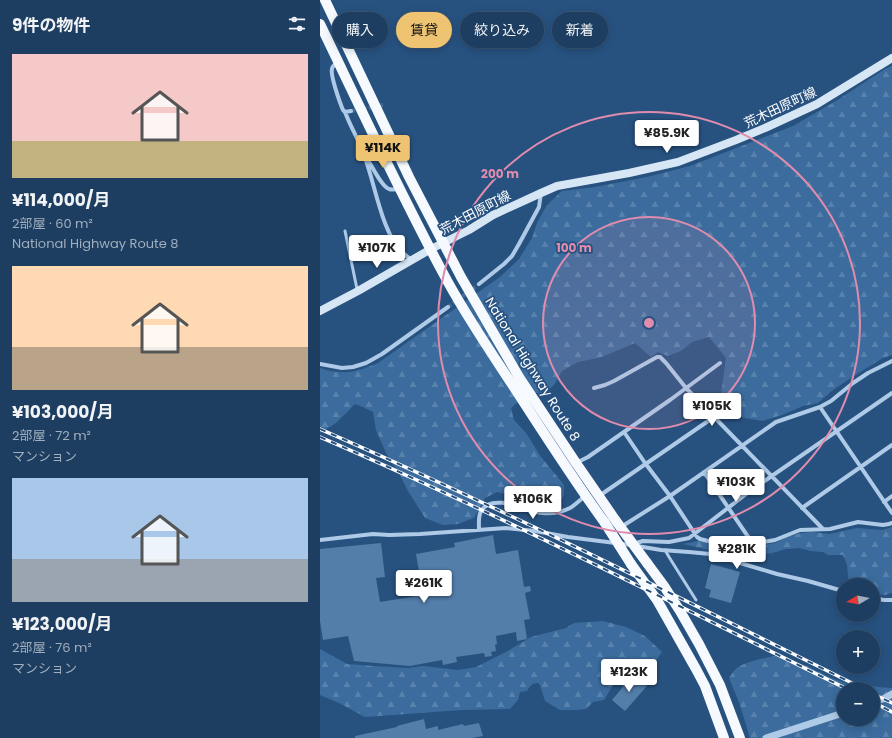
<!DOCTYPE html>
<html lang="ja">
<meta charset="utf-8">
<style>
:root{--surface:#1d3e60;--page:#254566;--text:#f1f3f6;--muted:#a0aebd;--line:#3b5775;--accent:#eec473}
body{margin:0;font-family:Poppins,"Noto Sans JP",sans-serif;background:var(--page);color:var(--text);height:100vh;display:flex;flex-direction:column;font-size:15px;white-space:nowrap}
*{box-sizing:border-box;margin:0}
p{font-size:13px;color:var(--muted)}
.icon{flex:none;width:22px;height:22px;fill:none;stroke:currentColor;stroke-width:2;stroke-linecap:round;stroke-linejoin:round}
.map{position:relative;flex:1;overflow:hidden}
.drawer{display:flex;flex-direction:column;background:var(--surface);width:320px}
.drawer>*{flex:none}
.top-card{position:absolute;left:12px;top:12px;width:380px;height:36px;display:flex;gap:8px}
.needle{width:26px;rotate:260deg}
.fabs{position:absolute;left:516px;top:578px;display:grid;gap:8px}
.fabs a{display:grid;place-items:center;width:44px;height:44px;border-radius:50%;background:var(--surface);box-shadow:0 2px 10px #0003,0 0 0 1px var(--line);font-size:20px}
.price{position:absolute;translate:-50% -34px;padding:0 9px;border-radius:4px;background:#fff;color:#222;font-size:13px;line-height:26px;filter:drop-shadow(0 1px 2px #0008)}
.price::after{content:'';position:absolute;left:50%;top:24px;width:12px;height:9px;margin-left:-6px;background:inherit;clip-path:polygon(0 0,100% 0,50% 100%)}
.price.selected{background:var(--accent);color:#111}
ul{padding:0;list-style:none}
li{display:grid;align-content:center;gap:8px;height:212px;padding:0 12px}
li span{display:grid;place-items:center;height:124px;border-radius:0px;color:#555}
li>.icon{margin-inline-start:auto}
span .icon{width:72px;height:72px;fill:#fffc;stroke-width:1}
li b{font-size:17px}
h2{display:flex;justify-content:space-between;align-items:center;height:48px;padding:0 12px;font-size:17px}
.chip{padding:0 14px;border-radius:18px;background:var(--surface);box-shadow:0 2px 10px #0003,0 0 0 1px var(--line);font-size:14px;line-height:36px}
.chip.selected{background:var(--accent);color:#111}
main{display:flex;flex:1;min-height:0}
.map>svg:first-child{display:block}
.forest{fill:url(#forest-firs);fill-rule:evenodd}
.building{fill:#537eaa}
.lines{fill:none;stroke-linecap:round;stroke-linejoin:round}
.minor-tunnel{stroke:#476c93;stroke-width:4;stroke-dasharray:4 2;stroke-linecap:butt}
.service{stroke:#aecae6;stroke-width:3}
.minor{stroke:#aecae6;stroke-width:4}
.tertiary{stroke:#aecae6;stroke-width:7}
.secondary{stroke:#d7e6f5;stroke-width:8}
.trunk{stroke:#f6fafe;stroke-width:10}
.rail-casing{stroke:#fff;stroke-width:3.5}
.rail{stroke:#275280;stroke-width:2;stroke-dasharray:6;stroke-linecap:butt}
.trunk-bridge{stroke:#f6fafe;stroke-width:10}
.ring{fill:none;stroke:#e08cad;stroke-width:2}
.labels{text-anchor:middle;stroke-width:3.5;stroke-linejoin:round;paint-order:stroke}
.street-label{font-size:13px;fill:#fff;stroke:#275280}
.centre{fill:#e08cad;stroke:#275280;stroke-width:2}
.ring-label{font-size:12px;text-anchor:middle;font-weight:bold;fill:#e08cad;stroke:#275280;stroke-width:3.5;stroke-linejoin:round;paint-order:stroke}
</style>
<main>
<section class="drawer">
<h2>9件の物件<svg class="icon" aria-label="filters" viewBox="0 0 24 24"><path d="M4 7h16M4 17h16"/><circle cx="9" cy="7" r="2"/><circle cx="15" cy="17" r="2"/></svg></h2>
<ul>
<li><span style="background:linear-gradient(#f6c9c9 70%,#c2b280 0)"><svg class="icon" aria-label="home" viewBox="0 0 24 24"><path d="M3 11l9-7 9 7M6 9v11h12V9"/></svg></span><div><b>¥114,000/月</b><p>2部屋 · 60 m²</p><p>National Highway Route 8</p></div></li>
<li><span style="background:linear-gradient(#ffd9b3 65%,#b9a48a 0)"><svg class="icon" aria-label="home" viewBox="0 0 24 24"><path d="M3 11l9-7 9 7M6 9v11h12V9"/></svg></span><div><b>¥103,000/月</b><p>2部屋 · 72 m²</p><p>マンション</p></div></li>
<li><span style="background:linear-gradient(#a9c7e8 65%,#9aa5b1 0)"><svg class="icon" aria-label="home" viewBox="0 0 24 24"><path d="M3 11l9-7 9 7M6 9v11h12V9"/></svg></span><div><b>¥123,000/月</b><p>2部屋 · 76 m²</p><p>マンション</p></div></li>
</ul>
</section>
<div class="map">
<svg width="572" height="738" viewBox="0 0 572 738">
<defs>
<pattern id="forest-firs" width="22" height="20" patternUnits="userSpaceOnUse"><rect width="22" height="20" fill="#3b6c9d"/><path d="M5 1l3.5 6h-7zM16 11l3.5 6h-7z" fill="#5882ac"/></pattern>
</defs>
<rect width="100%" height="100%" fill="#275280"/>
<path class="forest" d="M572 66V355L563 358 537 374 513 390 498 403 483 406 462 415 442 421 415 416 399 403 402 387 406 358 389 337 372 342 361 351 348 356 338 352 331 357 315 343 282 357 258 362 242 371 234 385 225 393H208L191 408 194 420 206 433 221 457 244 485V496L238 503 226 506 206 502 189 495 177 492 165 498 154 518 138 524 123 525 105 518 88 491 79 473 66 453 56 430 53 412 45 408 35 404 16 423 0 433V368C24 376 36 372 58 363L180 277 199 259 212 238 217 223 224 210 229 203 242 191 275 187 327 177 370 166 473 126 516 101 565 69Z
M572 527V593L565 595 553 594V585H529L527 565 523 555H508L503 552 491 551 479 548 466 549 452 553 436 555 416 556 363 544 378 541 384 542 391 545 411 548H424L455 543 467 537 481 533 492 532 509 534 537 528 562 530Z
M283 621 306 627 325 636 342 652 335 662H327L317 659 309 663 304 667 284 700 273 702 266 709 257 710H240L225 701 220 685 218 683C212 683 210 686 207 691L200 692 198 700 190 709 142 710 45 717 19 703 0 695V649L27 664 53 666 88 668 103 666 138 670 156 667 186 652 211 637 246 628 254 623Z
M454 656 487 666 511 678 531 685 572 688V738H430L420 705 409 678C411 675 414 670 417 668 427 661 442 659 454 656ZM523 689H553V719H523Z"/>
<path class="building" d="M173 535 176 554 198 550 204 587 210 586 211 591 205 593 210 619 204 620 207 639 197 641 196 632 176 636 177 644 175 645 176 651 171 652 172 656 165 657 164 653 136 657 137 662 123 665 122 660 90 666 34 661 28 636 3 640 0 621V549L61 543 65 577 56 578 60 602 103 595 96 554 135 547 134 543Z
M391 564 420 572 411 603 389 597 391 590 385 588Z
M314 675 327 686 305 711 292 700 303 687 302 686 306 681 307 683Z
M104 719 106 729 118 726V730L143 724 144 726 159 723 163 736 152 738H35V736L77 727V726Z"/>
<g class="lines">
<path class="minor-tunnel" d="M31 111 63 105
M128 307 159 284"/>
<path class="service" d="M25 231 37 289
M345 550 349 557 376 600"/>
<path class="minor" d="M18 62C16 64 12 66 12 69 10 75 20 103 23 110L25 112 31 111
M25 112C31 128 40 142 45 158 55 184 62 233 82 252 85 255 89 258 92 260
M47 159C53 167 61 186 69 189 72 190 76 189 79 189
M159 284 184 264 192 256 199 244 219 207 221 193
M0 364 22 368 33 367 46 363 62 354 128 307
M274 388 285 385 294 381 337 357H340L346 363 366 388 503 529
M500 407 572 513
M304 432 325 463 350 496 377 537 380 539 404 545 420 546 427 545 455 540 480 530 510 529 538 522 563 525 569 524 572 523
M256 463 268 457 350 400 400 363
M384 472 433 544
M279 496 394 417
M564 502 572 496
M482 508 572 445
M301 527 350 496 456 422 500 407 511 401 533 383 548 373 572 361
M159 529C159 523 158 517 161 511 170 496 195 505 207 509 212 511 217 513 222 513 231 514 242 512 250 508 255 505 260 500 265 496
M0 540 53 534 69 535 100 534 186 528 215 531 248 537 311 545 341 550 369 552 390 554 457 574 488 581 523 591
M313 544 323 541 349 542 369 538 430 491 572 393
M553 598 564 600H572"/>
<path class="tertiary" d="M553 702 563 699 572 694
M446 738 523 713"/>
<path class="secondary" d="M0 311 38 291 111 249 149 230 173 215 221 193 237 186 309 173 358 162 416 140 445 128 497 104 572 58"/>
<path class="trunk" d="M5 0 89 177 141 277 199 377 256 463 296 521
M0 24C40 107 79 191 123 273 145 315 173 355 199 395 227 438 255 482 285 523
M327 563 344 586 360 611 379 644 400 685 420 738
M311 564 337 600 376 669 385 686 404 738"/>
<defs>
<path id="rail" d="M0 429C184 509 364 600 544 689
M0 437C179 514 352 603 527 689
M553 694 572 703
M553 702 572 712"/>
</defs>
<use href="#rail" class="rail-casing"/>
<use href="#rail" class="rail"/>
<path class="trunk-bridge" d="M296 521 327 563
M285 523 311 564"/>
</g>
<circle cx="329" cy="323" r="106" fill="#e08cad" fill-opacity=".12"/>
<g class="ring">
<circle cx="329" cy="323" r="106"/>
<circle cx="329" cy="323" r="211"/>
</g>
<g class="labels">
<g class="street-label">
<text transform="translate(460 107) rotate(-25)" y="5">荒木田原町線</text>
<text transform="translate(155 212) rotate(-28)" y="5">荒木田原町線</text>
<text transform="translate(213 369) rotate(58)" y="5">National Highway Route 8</text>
</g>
</g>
<circle cx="329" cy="323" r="6" class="centre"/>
<g class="ring-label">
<text x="180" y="178">200 m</text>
<text x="254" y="252">100 m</text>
</g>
</svg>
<div class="fabs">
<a><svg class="needle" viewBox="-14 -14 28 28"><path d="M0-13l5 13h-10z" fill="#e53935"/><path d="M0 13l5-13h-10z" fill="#a0aebd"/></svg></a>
<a>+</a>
<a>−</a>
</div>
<b class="price" style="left:347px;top:154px">¥85.9K</b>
<b class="price selected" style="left:63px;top:169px">¥114K</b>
<b class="price" style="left:57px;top:269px">¥107K</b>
<b class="price" style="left:392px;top:427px">¥105K</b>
<b class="price" style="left:416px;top:503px">¥103K</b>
<b class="price" style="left:213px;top:520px">¥106K</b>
<b class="price" style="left:417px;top:570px">¥281K</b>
<b class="price" style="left:104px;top:604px">¥261K</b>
<b class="price" style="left:309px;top:693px">¥123K</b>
<div class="top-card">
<a class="chip">購入</a>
<a class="chip selected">賃貸</a>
<a class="chip">絞り込み</a>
<a class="chip">新着</a>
</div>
</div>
</main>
